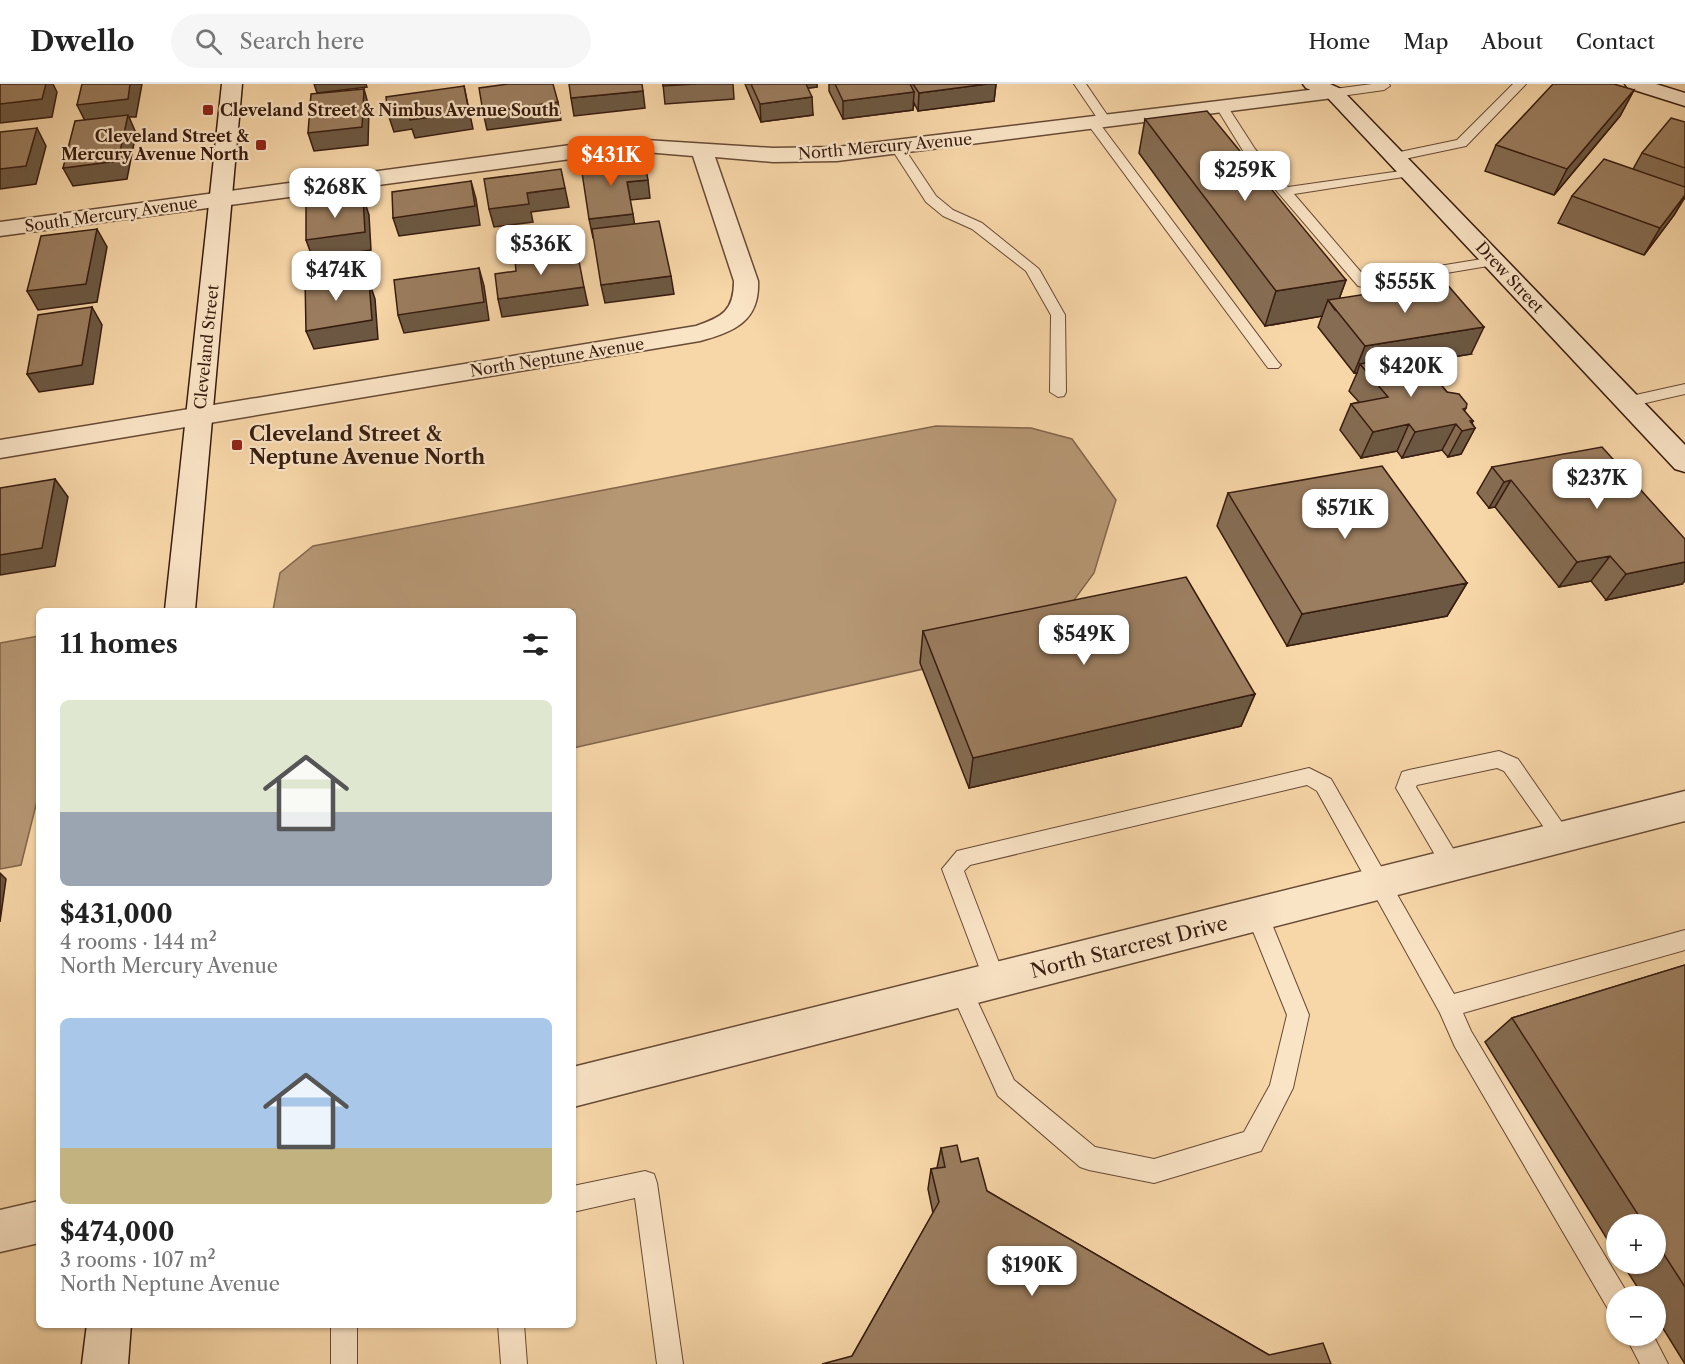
<!DOCTYPE html>
<meta charset="utf-8">
<style>
:root{--surface:#fff;--page:#f6f6f6;--text:#222;--muted:#767676;--line:#e0e0e0;--accent:#ea580c}
body{margin:0;font-family:"Libre Caslon Text",serif;background:var(--page);color:var(--text);height:100vh;display:flex;flex-direction:column;font-size:22px;white-space:nowrap}
*{box-sizing:border-box;margin:0}
p{font-size:20px;color:var(--muted)}
.icon{flex:none;width:33px;height:33px;fill:none;stroke:currentColor;stroke-width:2;stroke-linecap:round;stroke-linejoin:round}
.map{position:relative;flex:1;overflow:hidden}
.panel{position:absolute;left:36px;top:524px;width:540px;height:720px;display:flex;flex-direction:column;background:var(--surface);border-radius:9px;box-shadow:0 2px 4px #0004}
.panel>*{flex:none}
.buttons{position:absolute;left:1606px;top:1130px;display:grid;gap:12px}
.buttons a{display:grid;place-items:center;width:60px;height:60px;border-radius:50%;background:var(--surface);box-shadow:0 2px 4px #0004;font-size:30px}
.price{position:absolute;translate:-50% -51px;padding:0 14px;border-radius:12px;background:#fff;color:#222;font-size:20px;line-height:39px;filter:drop-shadow(0 2px 3px #0008)}
.price::after{content:'';position:absolute;left:50%;top:36px;width:18px;height:14px;margin-left:-9px;background:inherit;clip-path:polygon(0 0,100% 0,50% 100%)}
.price.on{background:var(--accent);color:#fff}
ul{padding:0;list-style:none}
li{display:grid;align-content:center;gap:12px;height:318px;padding:0 24px}
li span{display:grid;place-items:center;height:186px;border-radius:9px;color:#555}
li>.icon{margin-inline-start:auto}
span .icon{width:108px;height:108px;fill:#fffc;stroke-width:1}
li b{font-size:26px}
h2{display:flex;justify-content:space-between;align-items:center;height:72px;padding:0 24px;font-size:26px}
header{display:flex;align-items:center;gap:36px;box-sizing:border-box;height:84px;padding:0 30px;background:var(--surface);border-bottom:2px solid var(--line)}
header strong{font-size:28px}
nav{display:flex;gap:33px;margin-inline-start:auto;font-size:21px}
.search{width:420px;height:54px;background:var(--page);display:flex;align-items:center;gap:15px;box-sizing:border-box;padding:0 21px;border-radius:33px;color:var(--muted);font-size:22px}
.map>svg:first-child{display:block}
.water{fill:#b69774;stroke:#83664c;stroke-width:1.5}
.lines{fill:none;stroke-linecap:round;stroke-linejoin:round}
.lane-casing{stroke:#674a35;stroke-width:2}
.street-casing{stroke:#674a35;stroke-width:3}
.secondary-casing{stroke:#371c0f;stroke-width:3}
.lane{fill:#fae4c6;fill-rule:evenodd}
.street{fill:#fae4c6;fill-rule:evenodd}
.secondary{fill:#fae4c6;fill-rule:evenodd}
.wall{fill:#856c52;stroke:#371c0f;stroke-width:1.5}
.shaded-wall{fill:#6c5842;stroke:#371c0f;stroke-width:1.5}
.building{fill:#9b7d5f;stroke:#371c0f;stroke-width:1.5}
.poi-dot{fill:#8f2418;stroke:#fae4c6;stroke-width:2}
.labels{text-anchor:middle;stroke-width:4.5;stroke-linejoin:round;paint-order:stroke}
.far-poi-label{font-size:16px;font-weight:bold;fill:#371c0f;stroke:#fae4c6;text-anchor:start}
.far-street-label{font-size:16px;fill:#371c0f;stroke:#fae4c6}
.poi-label{font-size:20px;font-weight:bold;fill:#371c0f;stroke:#fae4c6;text-anchor:start}
.street-label{font-size:20px;fill:#371c0f;stroke:#fae4c6}
</style>
<header>
<strong>Dwello</strong>
<div class="search"><svg class="icon" aria-label="search" viewBox="0 0 24 24"><circle cx="10" cy="10" r="6"/><path d="M15 15l6 6"/></svg>Search here</div>
<nav><a>Home</a><a>Map</a><a>About</a><a>Contact</a></nav>
</header>
<div class="map">
<svg width="1685" height="1280" viewBox="0 0 1685 1280">
<rect width="100%" height="100%" fill="#f7d6a8"/>
<filter id="stains"><feTurbulence type="fractalNoise" baseFrequency=".00333" numOctaves="4"/><feColorMatrix values="0 0 0 0 .2 0 0 0 0 .09 0 0 0 0 .02 0 0 0 .5 -.17"/></filter>
<radialGradient id="worn" r=".72"><stop offset=".6" stop-color="#630" stop-opacity="0"/><stop offset="1" stop-color="#630" stop-opacity=".3"/></radialGradient>
<path class="water" d="M936 342 1031 344 1072 355 1116 416 1094 489 1043 558 573 664V526H273L280 489 313 462Z
M39 552V709L21 781 0 785V559Z"/>
<g class="lines">
<defs>
<path id="lane" d="M1074 0H1086L1112 38 1110 41H1102Z
M1372 0H1389L1390 2 1384 6 1334 13 1328 9 1334 5Z
M1513 0H1526L1466 62 1395 77 1389 73 1395 69 1457 56Z
M1222 19 1226 20 1255 65 1288 103 1415 85 1417 88 1415 91 1410 92 1294 110 1366 194 1494 173 1501 177 1494 181 1363 203 1358 202 1245 70 1216 23Z
M1093 35 1097 36 1278 278 1281 281 1278 284H1268L1089 42 1087 39Z
M897 60 902 61 936 112 953 126 982 139 1039 185 1065 231 1066 308 1064 312 1058 313 1050 308 1051 231 1026 187 972 145 943 132 926 118 891 64Z
M1685 300V310L1628 323 1620 318 1622 314Z
M1499 667 1518 675 1572 753 1569 759 1562 762 1555 759 1504 687 1497 684 1417 701 1416 703 1463 781 1459 788 1452 790 1445 788 1396 704 1402 688 1409 686Z
M1309 684 1331 695 1454 910 1685 846V866L1463 929 1471 947 1626 1207 1628 1212H1617V1229L1608 1225 1455 963 1440 929 1317 707 1307 701 970 781 964 787 1006 897 1003 904 995 907 987 904 942 785 957 767Z
M1257 820 1265 823 1309 931 1293 1004 1261 1067 1154 1099 1089 1086 1080 1083 998 1012 950 906 953 899 961 895 969 899 1014 996 1095 1063 1154 1075 1244 1048 1270 1001 1287 931 1246 830 1249 823Z
M645 1087 654 1090 657 1099 683 1280H657L635 1114 573 1128V1102Z
M331 1240H357V1280H331Z
M498 1240H524L527 1280H501Z
M1625 1251H1653L1668 1280H1640Z"/>
<path id="street" d="M1334 3 1341 5 1344 9 1341 13 837 77 773 78 715 73 758 197C760 237 734 248 700 257L0 374V356L696 242C722 233 734 227 734 197L693 72 645 68 600 71 0 152V138L600 57 645 56 773 64 837 63Z
M1685 707V737L573 1023V983Z
M39 1117V1159L0 1168V1126Z"/>
<path id="secondary" d="M222 0H242L195 526H165Z
M1303 0H1330L1341 5 1685 361V388L1675 385 1327 13 1306 4Z
M1625 0H1656L1685 9V22L1628 4Z
M87 1240H131L128 1280H82Z"/>
</defs>
<use href="#lane" class="lane-casing"/>
<use href="#street" class="street-casing"/>
<use href="#secondary" class="secondary-casing"/>
<use href="#lane" class="lane"/>
<use href="#street" class="street"/>
<use href="#secondary" class="secondary"/>
</g>
<path class="wall" d="M663 0H733L734 15 665 20Z
M745 0H817V3L808 4 813 31 761 38Z
M829 0H996L994 17 918 27 914 19 913 26 843 35 829 7Z
M1634 6 1620 32 1554 111 1485 87 1496 61Z
M1145 35 1346 196 1339 215 1471 270 1421 278 1447 308 1466 324 1464 327 1473 337 1472 339 1475 344 1461 370 1448 373 1442 366 1402 374 1397 367 1361 374 1340 346 1351 320 1359 318 1349 307 1357 289H1354L1318 243 1322 232 1265 242 1139 69Z
M1685 38V115H1684L1674 131 1644 171 1558 139 1572 112 1633 85 1642 69Z
M1492 383 1682 500 1606 516 1591 497 1559 503 1495 423 1489 424 1477 409Z
M1228 409 1467 499 1447 532 1287 562 1217 442Z
M923 547 1255 610 1241 642 969 704 920 579Z
M1685 881V1280L1656 1233V1212H1643L1622 1179H1656V1140H1617V1171L1485 958 1512 934Z
M941 1064 961 1078 987 1107 1269 1271 1331 1280 852 1272 933 1129 928 1105 931 1085 937 1084Z"/>
<path class="shaded-wall" d="M46 0H53L57 8 52 33 0 39V20Z
M130 0H142L136 33H129L136 49 127 95 73 102 63 84 86 39 77 21Z
M314 0H366L367 3 317 9Z
M800 0H817V3L800 5Z
M987 0H996L994 17 918 27 919 9Z
M464 2 473 45 415 54 412 45 394 48 388 30 408 27Z
M364 5 369 23 368 61 314 67 308 49Z
M1634 6 1620 32 1554 111 1567 85Z
M643 7 645 24 574 32 571 14Z
M914 8 913 26 843 35V17Z
M812 13 813 31 761 38 760 20Z
M558 18 561 36 487 46 483 28Z
M37 44 46 62 36 100 0 105V85Z
M648 96 650 114 630 116 627 98Z
M471 97 476 115 480 141 399 152 393 134Z
M565 104 569 123 531 128 533 138 494 143 489 125 527 109Z
M1685 111V112L1674 131 1644 171 1660 144Z
M363 113 369 131 371 166 313 175 306 156Z
M633 130 636 149 593 154 589 135Z
M97 145 107 163 97 218 38 226 27 207Z
M479 184 484 202 489 236 404 249 398 231Z
M347 188 354 206 348 200Z
M671 192 674 210 605 219 601 201Z
M1346 196 1335 226 1328 216 1322 232 1265 242 1276 207Z
M369 197 375 215 378 255 314 265 306 247Z
M584 203 588 221 502 233 498 215Z
M92 223 102 241 93 300 39 308 27 290Z
M1484 243 1471 270 1366 287 1360 280 1357 289H1354L1365 262Z
M1466 324 1457 341 1456 340 1442 366 1402 374 1415 348 1463 325Z
M1470 337H1473L1469 345 1475 344 1461 370 1448 373 1462 347Z
M1409 340 1397 367 1361 374 1373 348Z
M55 395 68 413 55 482 0 491V471Z
M1511 396 1495 423 1489 424 1504 398Z
M1610 472 1591 497 1559 503 1577 478Z
M1685 478V497L1682 500 1606 516 1626 490Z
M1467 499 1447 532 1287 562 1302 530Z
M1255 610 1241 642 969 704 973 674Z
M0 789 6 795 0 838Z"/>
<path class="building" d="M0 0H46L42 15 0 20Z
M82 0H130L128 15 77 21Z
M508 0H553L558 18 483 28 479 4Z
M569 0H642L643 7 571 14Z
M663 0H696L663 2Z
M751 0H806L812 13 760 20Z
M835 0H910L914 8 843 17Z
M913 0H987L919 9Z
M1553 0H1614L1634 6 1567 85 1496 61Z
M464 2 469 28 410 36 408 27 388 30 386 13Z
M364 5 362 43 308 49 311 10Z
M1207 27 1346 196 1276 207 1145 35Z
M128 31 118 77 63 84 75 37Z
M1671 34 1685 38V84L1642 69Z
M37 44 26 82 0 85V48Z
M644 75 648 96 627 98 633 130 589 135 581 82Z
M1604 75 1685 103V111L1660 144 1572 112Z
M561 85 565 104 527 109 529 120 489 125 484 95Z
M471 97 475 122 393 134 392 108Z
M363 113 365 148 306 156V121Z
M659 137 671 192 601 201 592 145Z
M97 145 86 200 27 207 41 152Z
M577 167 584 203 498 215 495 190 516 187 515 176Z
M479 184 484 218 398 231 394 196Z
M347 188 348 200 369 197 372 236 306 247 305 194Z
M1445 198 1484 243 1365 262 1328 216Z
M92 223 82 281 27 290 38 231Z
M1414 270 1423 280 1435 282 1443 291 1437 296 1447 308 1459 310 1467 320 1466 324 1463 325 1473 337H1470L1475 344 1462 347 1456 340 1415 348 1409 340 1373 348 1351 320 1388 313 1360 280Z
M1602 363 1685 455V478L1626 490 1610 472 1577 478 1511 396 1504 398 1492 383Z
M1382 382 1467 499 1302 530 1228 409Z
M55 395 42 464 0 471V404Z
M1186 493 1255 610 973 674 923 547Z
M1685 881V1203L1656 1158V1140H1644L1512 934Z
M957 1061 961 1078 978 1074 987 1107 1269 1271 1323 1259 1331 1280H822L852 1272 939 1118 931 1085 945 1083 941 1064Z"/>
<g class="poi-dot">
<rect x="202" y="20" width="12" height="12" rx="3"/>
<rect x="255" y="55" width="12" height="12" rx="3"/>
<rect x="231" y="355" width="12" height="12" rx="3"/>
</g>
<g class="labels">
<g class="far-poi-label">
<text x="220" y="32">Cleveland Street &amp; Nimbus Avenue South</text>
<text x="249" y="58" text-anchor="end">Cleveland Street &amp;<tspan x="249" dy="18">Mercury Avenue North</tspan></text>
</g>
<g class="far-street-label">
<text transform="translate(885 62) rotate(-5)" y="6">North Mercury Avenue</text>
<text transform="translate(111 130) rotate(-8)" y="6">South Mercury Avenue</text>
<text transform="translate(1510 193) rotate(47)" y="6">Drew Street</text>
<text transform="translate(206 263) rotate(-84)" y="6">Cleveland Street</text>
<text transform="translate(557 273) rotate(-9)" y="6">North Neptune Avenue</text>
</g>
<g class="poi-label">
<text x="249" y="357">Cleveland Street &amp;<tspan x="249" dy="23">Neptune Avenue North</tspan></text>
</g>
<g class="street-label">
<text transform="translate(1129 863) rotate(-14)" y="7">North Starcrest Drive</text>
</g>
</g>
<rect width="100%" height="100%" filter="url(#stains)"/>
<rect width="100%" height="100%" fill="url(#worn)"/>
</svg>
<div class="buttons">
<a>+</a>
<a>−</a>
</div>
<b class="price on" style="left:611px;top:103px">$431K</b>
<b class="price" style="left:1245px;top:118px">$259K</b>
<b class="price" style="left:335px;top:135px">$268K</b>
<b class="price" style="left:541px;top:192px">$536K</b>
<b class="price" style="left:336px;top:218px">$474K</b>
<b class="price" style="left:1405px;top:230px">$555K</b>
<b class="price" style="left:1411px;top:314px">$420K</b>
<b class="price" style="left:1597px;top:426px">$237K</b>
<b class="price" style="left:1345px;top:456px">$571K</b>
<b class="price" style="left:1084px;top:582px">$549K</b>
<b class="price" style="left:1032px;top:1213px">$190K</b>
<section class="panel">
<h2>11 homes<svg class="icon" aria-label="filters" viewBox="0 0 24 24"><path d="M4 7h16M4 17h16"/><circle cx="9" cy="7" r="2"/><circle cx="15" cy="17" r="2"/></svg></h2>
<ul>
<li><span style="background:linear-gradient(#dfe7d0 60%,#9aa5b1 0)"><svg class="icon" aria-label="home" viewBox="0 0 24 24"><path d="M3 11l9-7 9 7M6 9v11h12V9"/></svg></span><div><b>$431,000</b><p>4 rooms · 144 m²</p><p>North Mercury Avenue</p></div></li>
<li><span style="background:linear-gradient(#a9c7e8 70%,#c2b280 0)"><svg class="icon" aria-label="home" viewBox="0 0 24 24"><path d="M3 11l9-7 9 7M6 9v11h12V9"/></svg></span><div><b>$474,000</b><p>3 rooms · 107 m²</p><p>North Neptune Avenue</p></div></li>
</ul>
</section>
</div>
